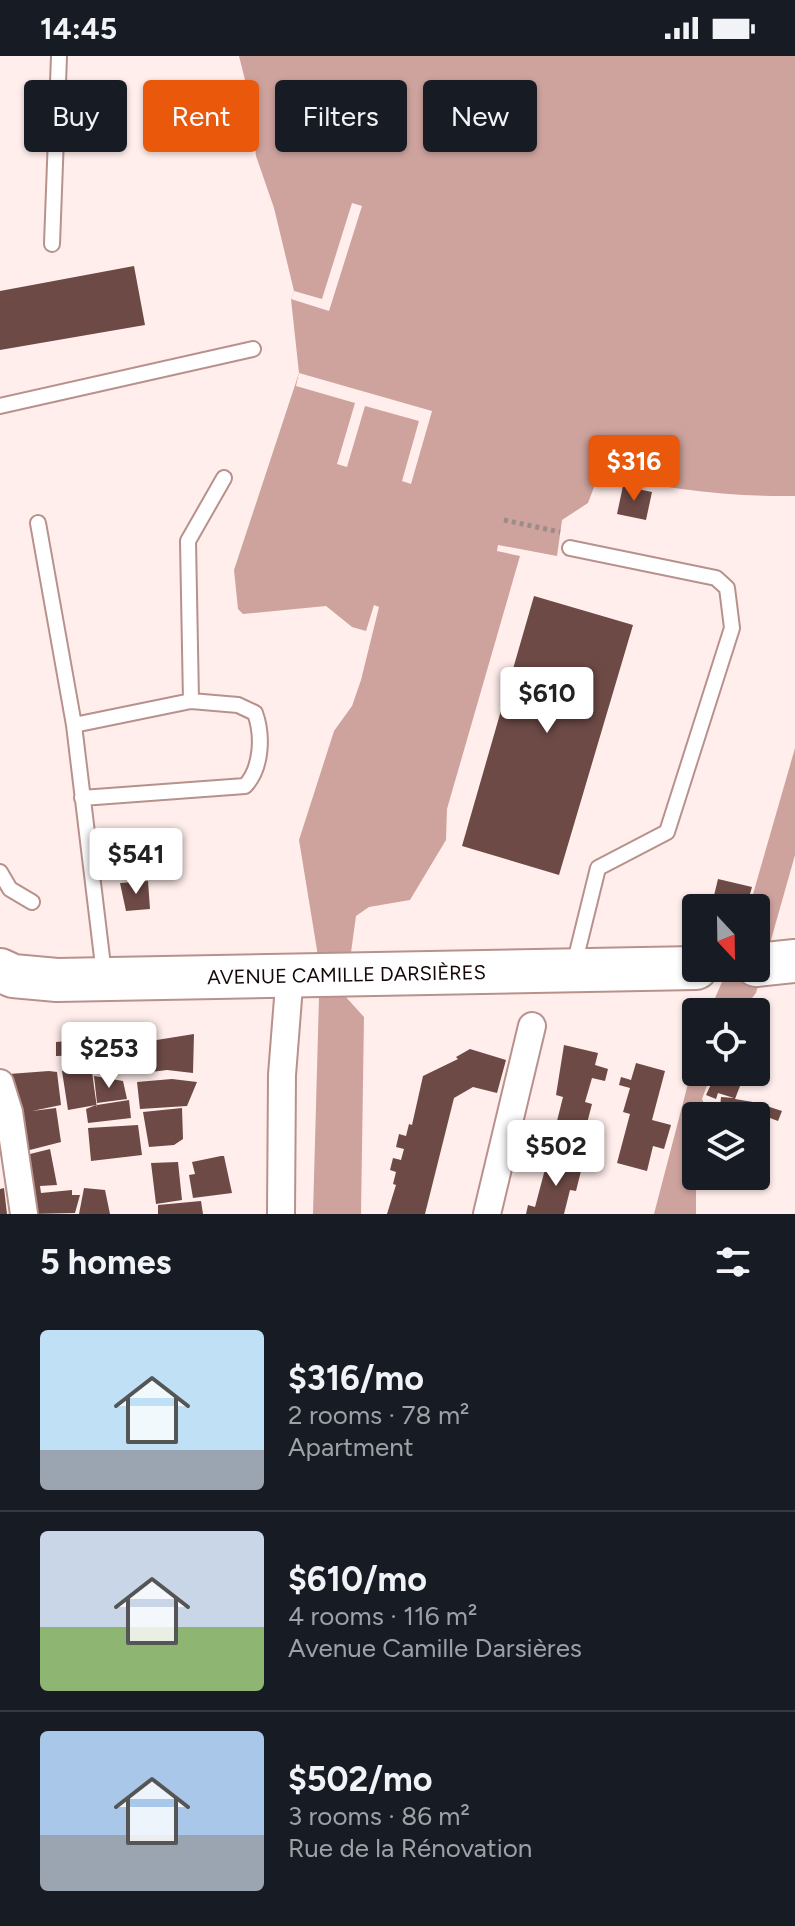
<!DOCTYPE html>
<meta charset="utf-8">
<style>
:root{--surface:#171b24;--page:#242831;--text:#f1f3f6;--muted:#9ea1a6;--line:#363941;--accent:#ea580c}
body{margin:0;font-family:Figtree,sans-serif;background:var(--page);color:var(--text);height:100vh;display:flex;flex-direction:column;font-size:30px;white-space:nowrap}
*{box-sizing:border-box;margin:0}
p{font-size:26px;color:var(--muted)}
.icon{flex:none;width:44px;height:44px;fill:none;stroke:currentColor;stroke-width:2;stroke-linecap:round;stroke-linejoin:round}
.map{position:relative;height:1158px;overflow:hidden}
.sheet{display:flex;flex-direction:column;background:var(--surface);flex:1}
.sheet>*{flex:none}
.banner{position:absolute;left:24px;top:24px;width:748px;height:72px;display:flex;gap:16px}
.needle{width:52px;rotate:158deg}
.controls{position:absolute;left:682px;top:838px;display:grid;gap:16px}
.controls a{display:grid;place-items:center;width:88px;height:88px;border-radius:8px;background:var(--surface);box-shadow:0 2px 6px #0004;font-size:40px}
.price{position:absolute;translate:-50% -68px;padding:0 18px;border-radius:8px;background:#fff;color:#222;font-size:26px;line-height:52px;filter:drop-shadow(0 2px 4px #0008)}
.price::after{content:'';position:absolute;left:50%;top:48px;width:24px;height:18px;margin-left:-12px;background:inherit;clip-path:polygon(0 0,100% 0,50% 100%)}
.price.on{background:var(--accent);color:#fff}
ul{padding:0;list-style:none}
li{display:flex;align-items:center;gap:24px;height:200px;padding:0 40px}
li+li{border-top:2px solid var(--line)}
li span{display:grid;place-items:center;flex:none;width:224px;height:160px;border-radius:8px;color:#555}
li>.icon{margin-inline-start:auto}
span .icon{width:96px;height:96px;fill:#fffc;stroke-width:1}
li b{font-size:34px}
h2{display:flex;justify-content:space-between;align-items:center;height:96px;padding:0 40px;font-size:34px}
.pill{padding:0 28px;border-radius:8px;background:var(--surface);box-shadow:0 2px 6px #0004;font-size:28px;line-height:72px}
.pill.on{background:var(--accent);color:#fff}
.status{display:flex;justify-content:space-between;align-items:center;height:56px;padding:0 40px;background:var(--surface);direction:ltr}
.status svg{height:22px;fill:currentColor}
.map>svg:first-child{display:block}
.water{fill:#cea39e}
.pier{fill:#ffeeeb}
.building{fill:#6d4a46}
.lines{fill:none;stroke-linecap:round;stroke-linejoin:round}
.lane-casing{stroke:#b8918c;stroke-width:18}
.street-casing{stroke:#b8918c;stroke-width:30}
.primary-casing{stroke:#b8918c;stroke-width:46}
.path{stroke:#9b8c8a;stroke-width:5;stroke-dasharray:4 4;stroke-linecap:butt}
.lane{stroke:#fff;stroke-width:14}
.street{stroke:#fff;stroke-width:26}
.primary{stroke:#fff;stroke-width:42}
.labels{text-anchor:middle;stroke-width:8;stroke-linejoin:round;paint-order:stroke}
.street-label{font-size:20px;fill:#150807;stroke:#ffeeeb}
</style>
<div class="status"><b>14:45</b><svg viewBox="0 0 49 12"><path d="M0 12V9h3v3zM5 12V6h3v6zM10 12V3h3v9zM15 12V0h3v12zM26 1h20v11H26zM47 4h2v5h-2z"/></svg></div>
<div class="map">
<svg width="795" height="1158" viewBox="0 0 795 1158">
<rect width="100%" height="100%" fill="#ffeeeb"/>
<path class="water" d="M239 0H795V440C728 441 665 433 599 418L588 447 562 464 557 500 498 489 497 495 520 500 447 753 446 784 410 844 369 851 356 860 345 940 364 961 361 1158H313L319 941 317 894 299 784 334 675 352 650 361 624 379 551 374 549 366 575 352 571 326 550 243 558 238 553 234 514 299 317 291 243 294 235 274 152 256 100 250 44Z
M795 692V799L756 937 741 956H709L728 912H756V852H749Z
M696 997V1016H712L702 1043 708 1056 706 1060H696V1158H654Z"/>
<path class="pier" d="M352 147 362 150 329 255 291 243 294 235 322 243Z
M299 317 432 355 411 428 402 425 419 365 365 350 347 411 337 408 355 347 296 330Z"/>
<path class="building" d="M134 210 145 269 0 294V235Z
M623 430 652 436 646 464 617 458Z
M534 540 633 569 559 819 462 790Z
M718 823 752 831 746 852H711Z
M148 825 150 853 126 855 120 827Z
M194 978 193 1017 167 1014 143 1017 138 987Z
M126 983 130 1009 107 1007V997H95L94 984Z
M68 985H92L93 999 56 1000V986Z
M564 989 598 997 595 1009 608 1013 605 1025 592 1022 585 1046 592 1048 579 1098 556 1092 563 1067 557 1065 563 1041 556 1039Z
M470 993 506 1004 497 1037 473 1031 454 1042 425 1158H387L396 1129 393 1128 396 1116 390 1114 393 1102 401 1104 404 1093 396 1091 399 1078 406 1080 409 1068 412 1069 423 1020 458 1003 456 1001Z
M636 1007 665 1015 652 1064 671 1069 664 1093 653 1090 647 1115 617 1107 630 1058 623 1056 630 1032 619 1029 621 1021 631 1024Z
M91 1009 97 1052V1049L129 1044 131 1062 88 1067 86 1053 96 1049 68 1054 62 1015Z
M49 1015 57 1016 61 1049 32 1055 56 1052 61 1086 22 1096 9 1018Z
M94 1020 123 1025 127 1043 97 1047Z
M714 1022 740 1030 735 1043 753 1046 750 1056 720 1052 721 1041 734 1042 718 1037 716 1043 706 1039Z
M172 1023 197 1026 187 1050 140 1053 137 1026Z
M757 1047 782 1055 778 1065 754 1056Z
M182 1052 183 1083 174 1089 149 1091 143 1056Z
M138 1069 142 1099 91 1105 88 1072Z
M50 1093 57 1129 40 1130 41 1137 72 1134V1139H80L75 1157 32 1158 22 1100Z
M221 1100H224L232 1137 193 1142 189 1119 195 1118 192 1106Z
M548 1102 582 1111 576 1135 570 1134 564 1158H526L528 1149 535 1151Z
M178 1106 182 1144 156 1148 151 1107Z
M4 1132 7 1158H0V1133Z
M84 1132 105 1134 110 1158H79Z
M201 1145 203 1158H158V1149Z"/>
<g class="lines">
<defs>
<path id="lane" d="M52 188 59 0
M0 350 253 293
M38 467 74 669 104 918
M570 492 716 522 727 532 732 572 667 776 598 812 574 909
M74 669 191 645 188 485 224 422
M82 742 245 730C262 712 263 679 255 657L238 649 191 645
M0 816 10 833 32 846"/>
<path id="street" d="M0 1027 9 1056 24 1158
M281 1158 282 1019 290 917
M487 1158 532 970"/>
<g id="primary">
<path d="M756 909 795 905"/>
<path id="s1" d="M0 914 13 920 57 924 696 912"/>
</g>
</defs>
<use href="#lane" class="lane-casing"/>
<use href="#street" class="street-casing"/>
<use href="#primary" class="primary-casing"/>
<path class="path" d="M504 464 560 476"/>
<use href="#lane" class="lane"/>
<use href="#street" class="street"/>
<use href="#primary" class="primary"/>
</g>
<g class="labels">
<g class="street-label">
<text dy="7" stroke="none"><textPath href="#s1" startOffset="348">AVENUE CAMILLE DARSIÈRES</textPath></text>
</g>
</g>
</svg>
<div class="controls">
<a><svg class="needle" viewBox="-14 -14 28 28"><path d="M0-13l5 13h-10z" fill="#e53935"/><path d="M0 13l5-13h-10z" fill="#9ea1a6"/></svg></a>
<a><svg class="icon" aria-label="locate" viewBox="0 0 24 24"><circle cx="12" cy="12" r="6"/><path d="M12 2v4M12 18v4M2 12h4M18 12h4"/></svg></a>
<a><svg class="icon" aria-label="layers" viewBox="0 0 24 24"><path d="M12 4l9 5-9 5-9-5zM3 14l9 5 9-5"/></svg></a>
</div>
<b class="price on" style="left:634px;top:447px">$316</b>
<b class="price" style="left:547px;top:679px">$610</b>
<b class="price" style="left:136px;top:840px">$541</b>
<b class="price" style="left:109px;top:1034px">$253</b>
<b class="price" style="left:556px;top:1132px">$502</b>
<div class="banner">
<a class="pill">Buy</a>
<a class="pill on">Rent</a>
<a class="pill">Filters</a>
<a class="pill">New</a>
</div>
</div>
<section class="sheet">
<h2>5 homes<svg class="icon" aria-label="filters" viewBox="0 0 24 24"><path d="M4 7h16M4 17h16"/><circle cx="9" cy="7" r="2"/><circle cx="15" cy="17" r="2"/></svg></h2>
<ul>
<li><span style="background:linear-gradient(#bfe0f5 75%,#9aa5b1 0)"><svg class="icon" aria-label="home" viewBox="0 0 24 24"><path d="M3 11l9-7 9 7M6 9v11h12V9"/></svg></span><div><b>$316/mo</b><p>2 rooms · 78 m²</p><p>Apartment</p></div></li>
<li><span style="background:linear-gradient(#c9d6e8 60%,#8fb573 0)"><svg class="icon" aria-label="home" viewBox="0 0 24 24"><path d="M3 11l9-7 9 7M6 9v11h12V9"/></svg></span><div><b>$610/mo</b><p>4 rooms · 116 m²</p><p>Avenue Camille Darsières</p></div></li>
<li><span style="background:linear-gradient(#a9c7e8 65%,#9aa5b1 0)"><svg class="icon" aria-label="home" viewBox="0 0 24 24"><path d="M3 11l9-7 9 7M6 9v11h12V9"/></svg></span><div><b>$502/mo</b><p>3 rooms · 86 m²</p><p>Rue de la Rénovation</p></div></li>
</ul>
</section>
